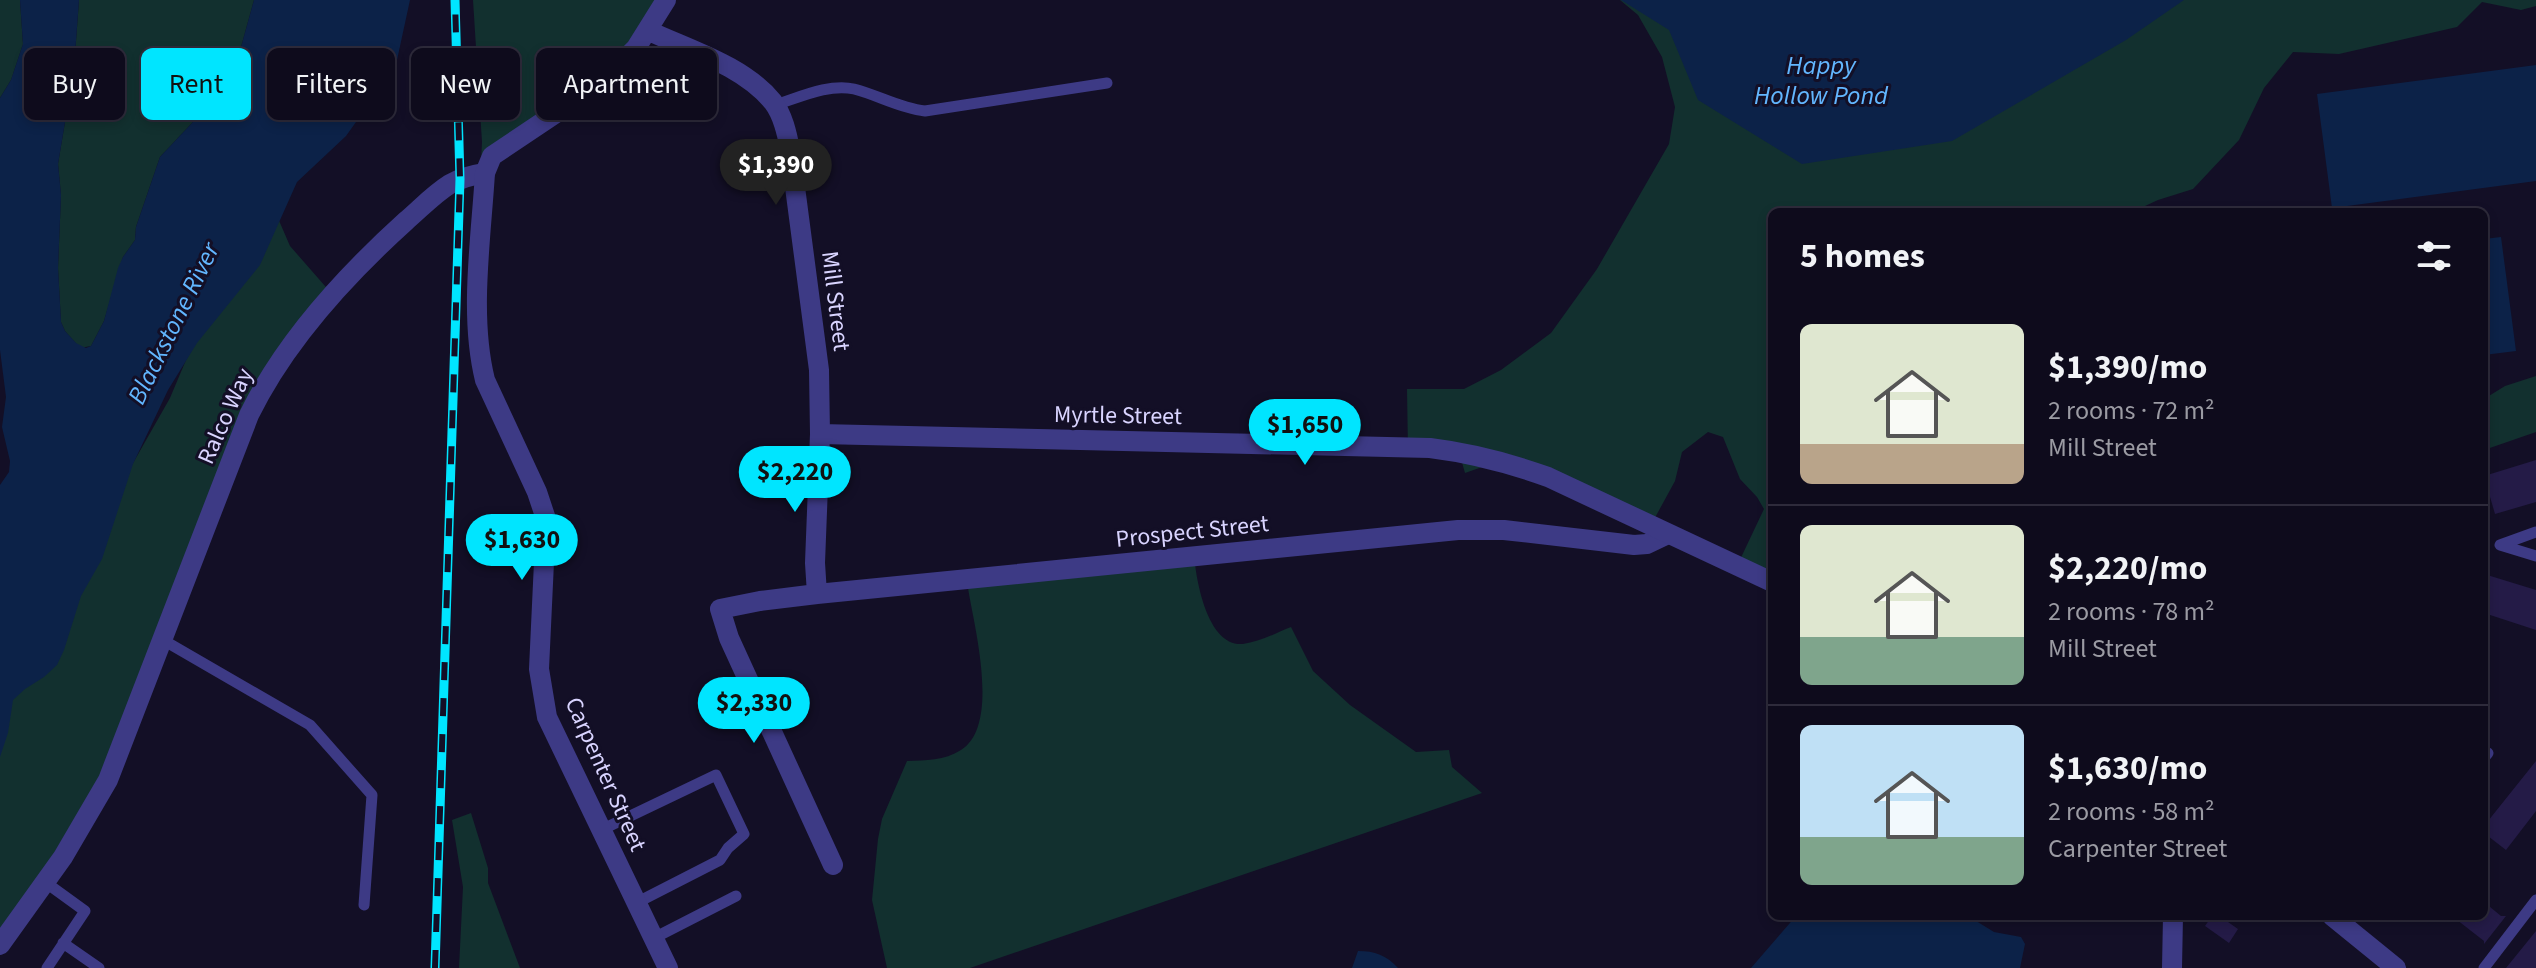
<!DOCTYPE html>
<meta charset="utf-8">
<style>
:root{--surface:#0e0b1c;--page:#171425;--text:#f1f3f6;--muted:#9b9ba3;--line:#2e2b3b;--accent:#00e5ff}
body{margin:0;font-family:"Source Sans 3",sans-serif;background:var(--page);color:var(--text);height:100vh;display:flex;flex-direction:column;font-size:30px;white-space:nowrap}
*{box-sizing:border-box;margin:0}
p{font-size:26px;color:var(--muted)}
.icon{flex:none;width:44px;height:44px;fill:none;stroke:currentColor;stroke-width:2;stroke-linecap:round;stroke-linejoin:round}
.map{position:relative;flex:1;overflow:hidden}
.panel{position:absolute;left:1768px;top:208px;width:720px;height:712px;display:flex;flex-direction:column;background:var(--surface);border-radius:12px;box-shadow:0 4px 12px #0003,0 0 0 2px var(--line)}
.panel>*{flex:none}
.banner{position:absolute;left:24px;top:48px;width:760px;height:72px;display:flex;gap:16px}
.price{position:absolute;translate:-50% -68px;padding:0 18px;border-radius:28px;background:var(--accent);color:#111;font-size:26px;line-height:52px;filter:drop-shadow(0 2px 4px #0008)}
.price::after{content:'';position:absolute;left:50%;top:48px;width:24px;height:18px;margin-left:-12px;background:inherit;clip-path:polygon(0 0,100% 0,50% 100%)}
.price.active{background:#222;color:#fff}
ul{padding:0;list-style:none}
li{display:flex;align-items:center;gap:24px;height:200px;padding:0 32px}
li+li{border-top:2px solid var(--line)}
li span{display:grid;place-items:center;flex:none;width:224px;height:160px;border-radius:12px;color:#555}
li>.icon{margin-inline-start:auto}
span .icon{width:96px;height:96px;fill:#fffc;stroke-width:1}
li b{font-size:34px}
h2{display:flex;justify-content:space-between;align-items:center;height:96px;padding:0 32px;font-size:34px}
.pill{padding:0 28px;border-radius:12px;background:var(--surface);box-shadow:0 4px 12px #0003,0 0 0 2px var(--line);font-size:28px;line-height:72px}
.pill.active{background:var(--accent);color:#111}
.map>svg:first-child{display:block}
.green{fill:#12302f}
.water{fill:#0c2248}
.building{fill:#241b47}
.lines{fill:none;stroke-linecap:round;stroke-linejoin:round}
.service{stroke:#3d3a85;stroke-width:11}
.minor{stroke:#3d3a85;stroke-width:20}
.tertiary{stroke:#3d3a85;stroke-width:20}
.rail-casing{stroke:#00e5ff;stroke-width:9}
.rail{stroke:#130f26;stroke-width:6;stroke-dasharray:18;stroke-linecap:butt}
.labels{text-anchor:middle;stroke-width:6;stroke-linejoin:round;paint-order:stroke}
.street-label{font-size:24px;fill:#d9d4ff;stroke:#130f26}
.water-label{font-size:26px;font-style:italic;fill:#62b6ff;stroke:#130f26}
</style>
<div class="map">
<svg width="2536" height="968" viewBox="0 0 2536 968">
<rect width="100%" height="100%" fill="#130f26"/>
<path class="green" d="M0 0H20L23 44 11 80 0 98Z
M79 0H254L235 69 192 123 160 157 136 227 135 240 123 257 104 321 91 346 80 348 65 331 61 322 58 268 61 195 58 164 74 68Z
M473 0H658L594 93 481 163 482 142Z
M1620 0H2536V6L2521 10 2482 2 2457 27 2339 54 2293 52 2264 88 2239 140 2193 189 2158 200 2132 212H1772V583L1737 566 1764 509 1757 497 1740 479 1723 437 1708 432 1682 452 1675 481 1651 525 1599 503 1485 466 1465 473 1461 459 1408 451 1407 389H1464L1501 370 1551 333 1597 269 1669 144 1675 107 1662 57 1638 15Z
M274 209 290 246 332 294 256 392 125 734 0 944V717L87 544 170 398 186 360Z
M2536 376V432L2484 450V399L2505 386Z
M1195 564C1198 589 1210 647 1243 644 1259 642 1276 633 1291 627L1313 671 1350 705 1416 752 1449 750 1452 767 1482 793 970 968H887L872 900 878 839 882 819 907 761C926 760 944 761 961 750 1001 725 974 626 968 588Z
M471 813 488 868V883L520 968H459L463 887 452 820Z"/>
<path class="water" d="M20 0H79L74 68 58 164 61 195 58 268 61 322 65 331 76 343 86 348 91 346 104 321 118 268 123 257 135 240 136 227 160 157 192 123 235 69 254 0H410L397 60 386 80 346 136 297 182 260 265 197 343 168 390 133 464 102 559 81 596 64 650 57 665 44 677 25 689 13 700 8 733 0 757V485L9 472 10 461 2 427 6 397 0 350V98L11 80 23 44Z
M1621 0H2184L2126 40 1952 141 1802 164 1698 100 1669 30Z
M2536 65V181L2332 208 2317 94Z
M2501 237 2516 351 2484 355V239Z
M1796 916H1968L1994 932 2021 937 2025 944 2020 968H1751Z
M1358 951C1375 951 1386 955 1398 968H1352Z"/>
<path class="building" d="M2536 460V502L2495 514 2484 476Z
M2484 574 2536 590V630L2484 613Z
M2536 761V811L2506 850 2484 833V826Z
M2484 902 2501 916H2506L2484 944V941L2452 916H2484Z
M2212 916H2233L2228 922 2238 929 2229 943 2205 926Z
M2536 931V968H2506Z"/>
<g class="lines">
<path class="service" d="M775 105C798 98 829 83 854 89 878 95 899 108 925 111L1107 83
M2536 532 2500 545 2536 556
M163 640 310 725 372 795 364 905
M2484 758 2488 753
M601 830 716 775 744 834 728 848 720 860 636 903
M45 882 85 911 47 968
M654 938 736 896
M63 943 99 968
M2484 968 2536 900"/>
<path class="minor" d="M817 594 815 563 820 434
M833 865 729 638 720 609 760 601 817 594 1458 530H1504L1634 545 1647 544 1668 534
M0 945 63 857 108 780 249 415C285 341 346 275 407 220 421 208 434 194 450 184 461 178 472 175 485 173
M2172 968 2173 916"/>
<path class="tertiary" d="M666 0 636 48 601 83 492 156 485 173C481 239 469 316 485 380L537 492 546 519 539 669 547 717 668 968
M649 31C690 50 744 66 773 102 783 115 787 134 790 149L819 370 820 434 1430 448C1471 453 1509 463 1548 477L1772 582
M2332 916 2396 968"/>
<defs>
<path id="rail" d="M435 968 460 179 455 0"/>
</defs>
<use href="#rail" class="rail-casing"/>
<use href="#rail" class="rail"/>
</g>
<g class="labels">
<g class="street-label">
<text transform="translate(836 301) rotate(83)" y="8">Mill Street</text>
<text transform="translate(1118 415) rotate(1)" y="8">Myrtle Street</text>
<text transform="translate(225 416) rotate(-66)" y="8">Ralco Way</text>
<text transform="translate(1192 531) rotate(-6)" y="8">Prospect Street</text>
<text transform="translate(606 774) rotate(66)" y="8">Carpenter Street</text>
</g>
<g class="water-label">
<text x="1821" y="74">Happy<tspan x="1821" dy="30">Hollow Pond</tspan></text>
<text transform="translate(173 323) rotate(-64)" y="9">Blackstone River</text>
</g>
</g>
</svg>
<b class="price active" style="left:776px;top:207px">$1,390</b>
<b class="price" style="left:1305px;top:467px">$1,650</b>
<b class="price" style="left:795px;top:514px">$2,220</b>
<b class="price" style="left:522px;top:582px">$1,630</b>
<b class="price" style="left:754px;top:745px">$2,330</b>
<div class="banner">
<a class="pill">Buy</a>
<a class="pill active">Rent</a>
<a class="pill">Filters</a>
<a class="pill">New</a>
<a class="pill">Apartment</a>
</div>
<section class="panel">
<h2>5 homes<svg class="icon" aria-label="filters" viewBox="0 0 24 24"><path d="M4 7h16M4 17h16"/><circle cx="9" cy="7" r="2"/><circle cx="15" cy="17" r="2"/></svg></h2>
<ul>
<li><span style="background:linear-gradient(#dfe7d0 75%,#b9a48a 0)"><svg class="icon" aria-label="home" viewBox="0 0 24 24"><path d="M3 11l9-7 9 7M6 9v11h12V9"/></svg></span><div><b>$1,390/mo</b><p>2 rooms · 72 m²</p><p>Mill Street</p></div></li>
<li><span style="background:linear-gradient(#dfe7d0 70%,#7fa58c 0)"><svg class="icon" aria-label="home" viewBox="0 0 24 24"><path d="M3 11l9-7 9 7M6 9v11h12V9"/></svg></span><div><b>$2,220/mo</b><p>2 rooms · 78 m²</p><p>Mill Street</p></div></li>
<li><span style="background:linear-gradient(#bfe0f5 70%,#7fa58c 0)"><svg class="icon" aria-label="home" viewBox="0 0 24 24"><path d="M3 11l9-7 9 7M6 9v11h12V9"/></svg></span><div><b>$1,630/mo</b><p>2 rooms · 58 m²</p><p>Carpenter Street</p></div></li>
</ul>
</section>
</div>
